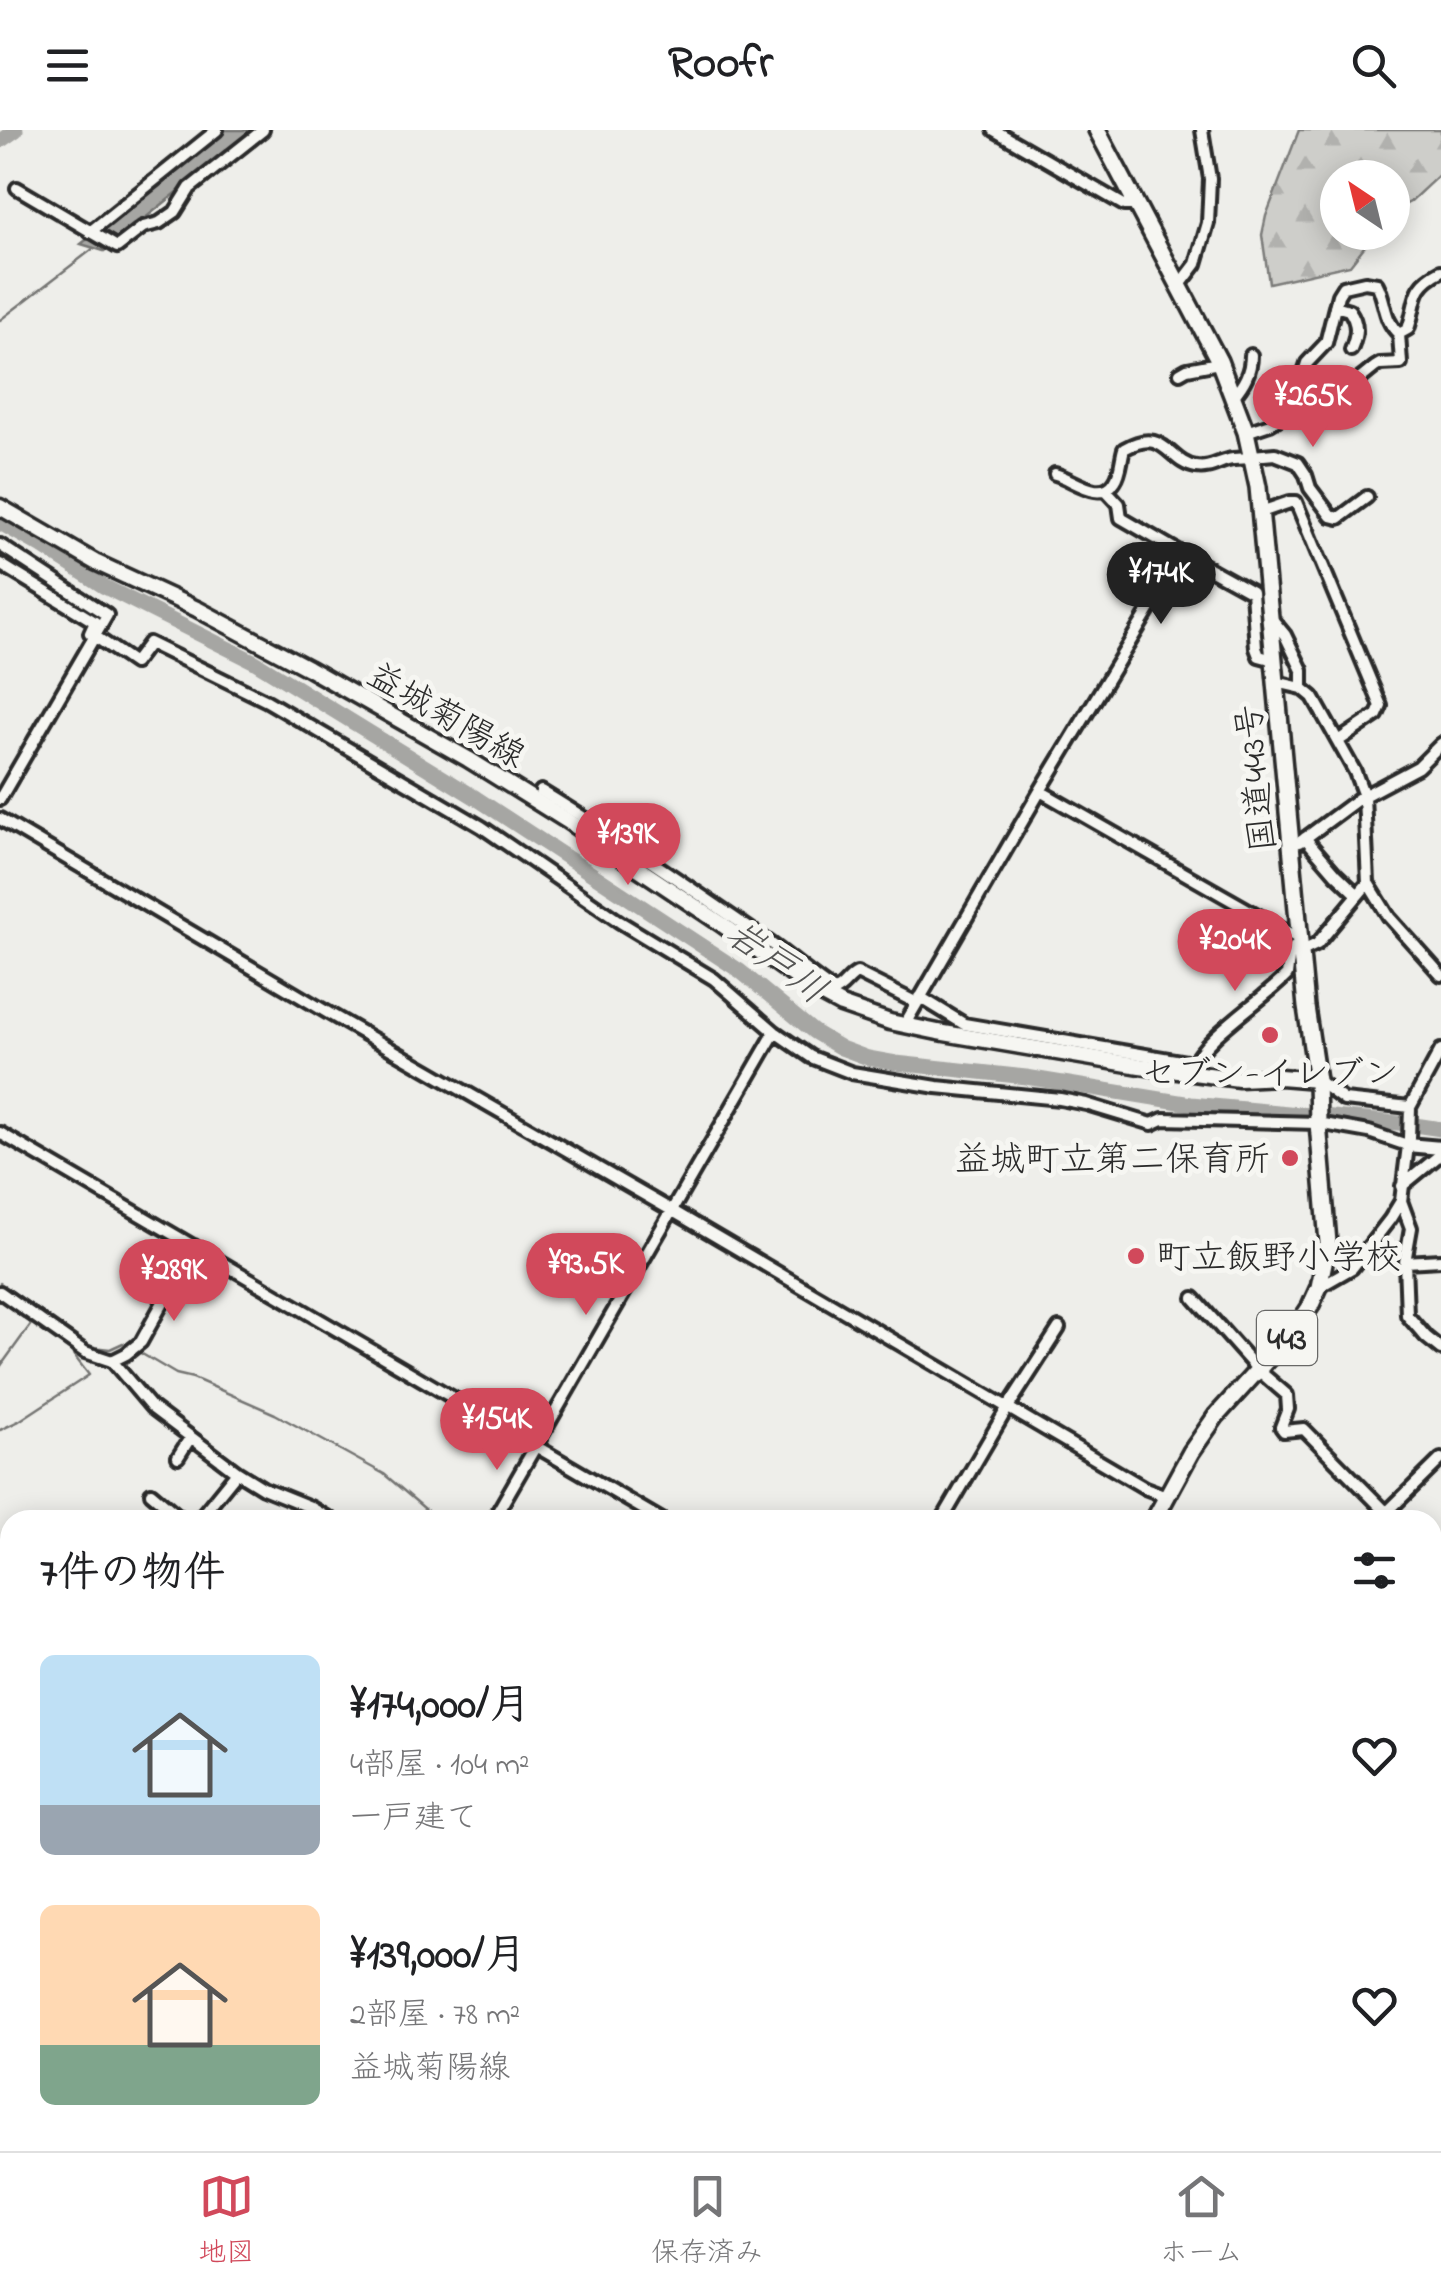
<!DOCTYPE html>
<html lang="ja">
<meta charset="utf-8">
<style>
:root{--surface:#fff;--page:#f6f6f6;--text:#202124;--muted:#757577;--line:#e0e0e0;--accent:#d1495b}
body{margin:0;font-family:"Indie Flower","Klee One",sans-serif;background:var(--page);color:var(--text);height:100vh;display:flex;flex-direction:column;font-size:38px;white-space:nowrap}
*{box-sizing:border-box;margin:0}
p{font-size:32px;color:var(--muted)}
.icon{flex:none;width:55px;height:55px;fill:none;stroke:currentColor;stroke-width:2;stroke-linecap:round;stroke-linejoin:round}
.map{position:relative;flex:1;overflow:hidden}
.sheet{position:absolute;left:0px;top:1380px;width:1442px;height:642px;display:flex;flex-direction:column;background:var(--surface);border-radius:30px 30px 0 0;box-shadow:0 5px 25px #0003}
.sheet>*{flex:none}
.needle{width:65px;rotate:325deg}
.fabs{position:absolute;left:1320px;top:30px;display:grid;gap:20px}
.fabs a{display:grid;place-items:center;width:90px;height:90px;border-radius:50%;background:var(--surface);box-shadow:0 5px 25px #0003;font-size:50px}
.price{position:absolute;translate:-50% -85px;padding:0 22px;border-radius:35px;background:var(--accent);color:#fff;font-size:32px;line-height:65px;filter:drop-shadow(0 2px 5px #0008)}
.price::after{content:'';position:absolute;left:50%;top:60px;width:30px;height:22px;margin-left:-15px;background:inherit;clip-path:polygon(0 0,100% 0,50% 100%)}
.price.on{background:#222;color:#fff}
ul{padding:0;list-style:none}
li{display:flex;align-items:center;gap:30px;height:250px;padding:0 40px}
li span{display:grid;place-items:center;flex:none;width:280px;height:200px;border-radius:15px;color:#555}
li>.icon{margin-inline-start:auto}
span .icon{width:120px;height:120px;fill:#fffc;stroke-width:1}
li b{font-size:42px}
h2{display:flex;justify-content:space-between;align-items:center;height:120px;padding:0 40px;font-size:42px}
header{display:flex;justify-content:space-between;align-items:center;height:130px;padding:0 40px;background:var(--surface);font-size:45px;font-weight:800}
.dock{display:flex;justify-content:space-around;align-items:center;height:140px;border-top:2px solid var(--line);background:var(--surface);font-size:28px;color:var(--muted)}
.dock a{display:grid;justify-items:center;gap:5px}
.dock .on{color:var(--accent)}
.map>svg:first-child{display:block}
.forest{fill:url(#forest-firs);stroke:#7c7c7a;stroke-width:2.5}
.water{fill:#a6a6a3;stroke:#757573;stroke-width:2.5}
.lines{fill:none;stroke-linecap:round;stroke-linejoin:round}
.stream{stroke:#757573;stroke-width:2.5}
.river{stroke:#a6a6a3;stroke-width:15}
.minor-casing{stroke:#2b2b2b;stroke-width:18}
.tertiary-casing{stroke:#2b2b2b;stroke-width:20}
.secondary-casing{stroke:#2b2b2b;stroke-width:21}
.trunk-casing{stroke:#2b2b2b;stroke-width:22}
.minor{stroke:#f6f6f2;stroke-width:10}
.tertiary{stroke:#f6f6f2;stroke-width:12}
.secondary{stroke:#f6f6f2;stroke-width:14}
.trunk{stroke:#f6f6f2;stroke-width:15}
.poi-dot{fill:#d1495b;stroke:#f6f6f2;stroke-width:4}
.labels{text-anchor:middle;stroke-width:10;stroke-linejoin:round;paint-order:stroke}
.shield{fill:#f6f6f2;stroke:#686867;stroke-width:2.5}
.shield-label{font-size:32px;font-weight:bold;fill:#2b2b2b}
.street-label{font-size:35px;fill:#2b2b2b;stroke:#f6f6f2}
.poi-label{font-size:35px;fill:#2b2b2b;stroke:#f6f6f2}
.water-label{font-size:38px;font-style:italic;fill:#565655;stroke:#f6f6f2}
</style>
<header><svg class="icon" aria-label="menu" viewBox="0 0 24 24"><path d="M4 6h16M4 12h16M4 18h16"/></svg>Roofr<svg class="icon" aria-label="search" viewBox="0 0 24 24"><circle cx="10" cy="10" r="6"/><path d="M15 15l6 6"/></svg></header>
<div class="map">
<svg width="1441" height="2021" viewBox="0 0 1441 2021">
<defs>
<pattern id="forest-firs" width="22" height="20" patternUnits="userSpaceOnUse" patternTransform="scale(2.5)"><rect width="22" height="20" fill="#cececa"/><path d="M5 1l3.5 6h-7zM16 11l3.5 6h-7z" fill="#b1b1ae"/></pattern>
</defs>
<rect width="100%" height="100%" fill="#eeeeea"/>
<filter id="ink" filterUnits="userSpaceOnUse"><feTurbulence type="fractalNoise" baseFrequency=".01" numOctaves="2"/><feDisplacementMap in="SourceGraphic" scale="20" xChannelSelector="R" yChannelSelector="G"/><feConvolveMatrix kernelMatrix="1 2 1 2 8 2 1 2 1" color-interpolation-filters="sRGB"/></filter>
<g filter="url(#ink)">
<path class="forest" d="M1299 0H1441V43L1410 72 1393 81 1392 48H1338V102L1375 103 1350 135 1269 153 1262 105 1266 86Z"/>
<path class="water" d="M225 0H255L104 121 81 114Z"/>
<g class="lines">
<path class="stream" d="M0 190 94 118
M0 1153 92 1217 110 1219 123 1213 130 1217
M137 1221 176 1244 193 1248 275 1284 384 1344 438 1390
M0 1237 34 1190
M0 1300 19 1291 89 1245 62 1210
M0 1540 10 1544
M631 2012 633 2021
M940 2012 944 2021"/>
<path class="river" d="M0 11 16 0
M0 393 41 416 103 456 255 532 476 668 740 841 814 902 841 918 868 928 896 933 1026 947 1191 974 1408 994 1441 999"/>
<defs>
<path id="minor" d="M994 0 1124 75H1137
M17 58 117 117 143 97 159 93 175 82 190 58 263 0
M90 102 217 0
M1180 155 1196 134 1208 93 1210 49 1202 0
M1335 176 1349 180C1359 194 1357 205 1351 220
M1180 243 1187 239 1219 233
M1233 267C1244 254 1251 242 1251 225
M1292 278 1297 281C1329 274 1351 257 1375 237L1380 234 1401 233 1399 204
M1246 302 1270 294 1291 281 1307 233 1326 213 1338 165 1343 157 1365 152 1377 154C1386 171 1383 190 1399 204L1408 199C1418 171 1410 157 1441 141
M1252 326 1275 324 1298 333 1306 345 1310 358 1331 386 1339 388 1367 367
M1055 344C1072 348 1101 374 1115 351 1121 343 1121 328 1124 319 1165 295 1168 333 1196 337 1209 339 1216 333 1228 330 1235 328 1244 329 1252 328
M1261 382 1290 372H1296L1381 576 1377 585 1338 611
M0 415 107 485 0 669
M1183 424 1252 462 1256 518 1259 526 1274 530
M0 434 95 492 90 503 134 533 149 513 267 571 482 697 620 792 714 849 775 902 811 927 852 943 937 957 1060 969 1086 974 1152 994 1163 989 1318 993 1369 1002 1407 1015
M1271 488 1285 505 1302 540V558
M1276 552 1302 558 1313 567 1355 642 1364 666 1368 753 1389 787 1441 845
M541 661C618 708 692 759 766 810 789 826 810 845 834 861 843 859 848 847 857 843L917 873
M1040 661 1301 810
M0 689 330 884 671 1080 1145 1358 1166 1366
M1305 708 1336 744 1358 765
M1292 714 1300 712 1358 669 1418 637 1441 614
M1302 821 1317 814 1368 753
M920 867 964 894 1193 933
M905 894 1040 661 1183 424 1121 388 1119 374 1106 360
M1190 939C1207 904 1260 873 1287 845L1290 820 1301 813
M1317 950 1344 970 1410 977
M0 1003 662 1390
M1402 1056 1441 1024
M1401 1071 1411 1098 1405 1132 1407 1185 1426 1207 1441 1219
M1405 1132 1441 1130
M1319 1157 1352 1138 1390 1089 1401 1071 1409 1008 1410 977 1441 920
M0 1162 85 1222 112 1231 151 1277 237 1342 263 1358 310 1377 332 1390
M1194 1168 1258 1240 1287 1265 1288 1279 1281 1297 1284 1301 1304 1299 1386 1382
M112 1231 126 1224 141 1212 194 1116
M178 1327 190 1308
M151 1363 183 1390
M198 1390 237 1342
M493 1390 775 902
M942 1390 1008 1277 1059 1198
M1379 1390 1441 1329
M1432 1427 1441 1431
M0 1533 10 1536
M0 1646 10 1631
M0 1726H10
M1432 1858 1441 1856
M0 1950 10 1955
M457 2012 459 2021
M513 2012 514 2021
M590 2012 592 2021
M117 2021 124 2012
M217 2021 236 2012
M1267 2021 1268 2012
M1431 2021 1434 2012 1441 2014"/>
<path id="tertiary" d="M1407 1015 1441 1018"/>
<path id="secondary" d="M0 377 95 432 197 479 308 538 468 629 566 690 720 793 817 862 841 875 890 892 938 902 1140 936 1239 949 1280 947 1317 950
M0 1995 10 2004
M22 2012 33 2021
M289 2021 302 2012"/>
<path id="trunk" d="M1097 0 1219 231 1246 302 1258 357 1306 877 1317 950 1318 993 1328 1113 1319 1157 1310 1177 1296 1198 1216 1286 1191 1322 1154 1390
M905 2012 907 2021"/>
</defs>
<use href="#minor" class="minor-casing"/>
<use href="#tertiary" class="tertiary-casing"/>
<use href="#secondary" class="secondary-casing"/>
<use href="#trunk" class="trunk-casing"/>
<use href="#minor" class="minor"/>
<use href="#tertiary" class="tertiary"/>
<use href="#secondary" class="secondary"/>
<use href="#trunk" class="trunk"/>
</g>
</g>
<g class="poi-dot">
<circle cx="1270" cy="905" r="10"/>
<circle cx="1290" cy="1028" r="10"/>
<circle cx="1136" cy="1126" r="10"/>
</g>
<g class="labels">
<rect class="shield" x="1257" y="1181" width="60" height="54" rx="8"/>
<g class="shield-label">
<text x="1287" y="1219">443</text>
</g>
<g class="street-label">
<text transform="translate(447 584) rotate(30)" y="12">益城菊陽線</text>
<text transform="translate(1255 648) rotate(-96)" y="12">国道443号</text>
</g>
<g class="poi-label">
<text x="1270" y="954">セブン-イレブン</text>
<text x="1270" y="1040" text-anchor="end">益城町立第二保育所</text>
<text x="1156" y="1138" text-anchor="start">町立飯野小学校</text>
</g>
<g class="water-label">
<text transform="translate(777 831) rotate(36)" y="13">岩戸川</text>
</g>
</g>
</svg>
<div class="fabs">
<a><svg class="needle" viewBox="-14 -14 28 28"><path d="M0-13l5 13h-10z" fill="#e53935"/><path d="M0 13l5-13h-10z" fill="#757577"/></svg></a>
</div>
<b class="price" style="left:1313px;top:320px">¥265K</b>
<b class="price on" style="left:1161px;top:497px">¥174K</b>
<b class="price" style="left:628px;top:758px">¥139K</b>
<b class="price" style="left:1235px;top:864px">¥204K</b>
<b class="price" style="left:586px;top:1188px">¥93.5K</b>
<b class="price" style="left:174px;top:1194px">¥289K</b>
<b class="price" style="left:497px;top:1343px">¥154K</b>
<section class="sheet">
<h2>7件の物件<svg class="icon" aria-label="filters" viewBox="0 0 24 24"><path d="M4 7h16M4 17h16"/><circle cx="9" cy="7" r="2"/><circle cx="15" cy="17" r="2"/></svg></h2>
<ul>
<li><span style="background:linear-gradient(#bfe0f5 75%,#9aa5b1 0)"><svg class="icon" aria-label="home" viewBox="0 0 24 24"><path d="M3 11l9-7 9 7M6 9v11h12V9"/></svg></span><div><b>¥174,000/月</b><p>4部屋 · 104 m²</p><p>一戸建て</p></div><svg class="icon" aria-label="heart" viewBox="0 0 24 24"><path d="M12 20l-8-8c-3-5 5-10 8-4 3-6 11-1 8 4z"/></svg></li>
<li><span style="background:linear-gradient(#ffd9b3 70%,#7fa58c 0)"><svg class="icon" aria-label="home" viewBox="0 0 24 24"><path d="M3 11l9-7 9 7M6 9v11h12V9"/></svg></span><div><b>¥139,000/月</b><p>2部屋 · 78 m²</p><p>益城菊陽線</p></div><svg class="icon" aria-label="heart" viewBox="0 0 24 24"><path d="M12 20l-8-8c-3-5 5-10 8-4 3-6 11-1 8 4z"/></svg></li>
</ul>
</section>
</div>
<nav class="dock">
<a class="on"><svg class="icon" aria-label="map" viewBox="0 0 24 24"><path d="M3 6l6-2 6 2 6-2v14l-6 2-6-2-6 2zM9 4v14M15 6v14"/></svg>地図</a>
<a><svg class="icon" aria-label="saved" viewBox="0 0 24 24"><path d="M7 4h10v16l-5-4-5 4z"/></svg>保存済み</a>
<a><svg class="icon" aria-label="home" viewBox="0 0 24 24"><path d="M3 11l9-7 9 7M6 9v11h12V9"/></svg>ホーム</a>
</nav>
